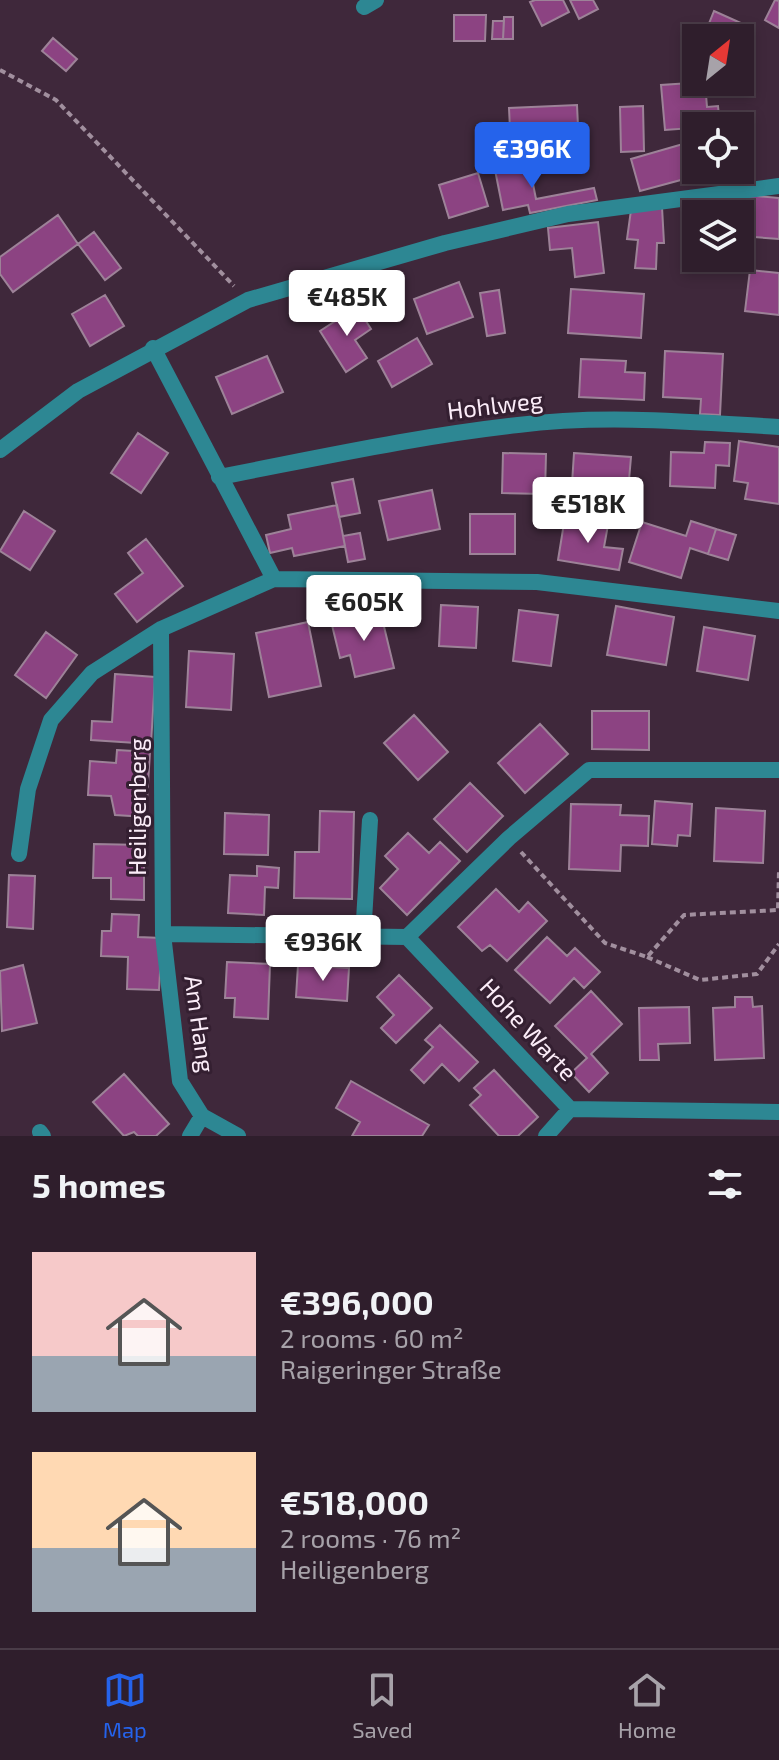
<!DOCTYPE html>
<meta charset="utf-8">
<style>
:root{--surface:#2f1e2c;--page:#372734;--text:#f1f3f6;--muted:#a7a2a9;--line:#4a3c48;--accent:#2563eb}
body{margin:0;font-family:"Exo 2",sans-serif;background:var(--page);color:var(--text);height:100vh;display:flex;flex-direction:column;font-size:30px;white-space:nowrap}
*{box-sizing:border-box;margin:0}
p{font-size:26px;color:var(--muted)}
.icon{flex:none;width:44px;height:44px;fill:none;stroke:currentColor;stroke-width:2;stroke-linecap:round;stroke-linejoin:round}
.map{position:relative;height:1136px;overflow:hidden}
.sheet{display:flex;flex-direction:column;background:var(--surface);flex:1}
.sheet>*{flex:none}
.needle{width:52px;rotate:30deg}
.tools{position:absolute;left:682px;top:24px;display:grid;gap:16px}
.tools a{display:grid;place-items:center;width:72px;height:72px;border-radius:0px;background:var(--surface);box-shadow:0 4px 12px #0003,0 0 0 2px var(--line);font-size:40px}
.price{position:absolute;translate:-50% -68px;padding:0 18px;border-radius:8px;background:#fff;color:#222;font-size:26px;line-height:52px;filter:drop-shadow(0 2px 4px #0008)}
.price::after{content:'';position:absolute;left:50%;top:48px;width:24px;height:18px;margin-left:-12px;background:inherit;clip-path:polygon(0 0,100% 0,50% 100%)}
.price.active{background:var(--accent);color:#fff}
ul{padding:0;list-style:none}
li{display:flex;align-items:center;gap:24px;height:200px;padding:0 32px}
li span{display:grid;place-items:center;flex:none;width:224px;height:160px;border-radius:0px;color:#555}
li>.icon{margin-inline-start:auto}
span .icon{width:96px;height:96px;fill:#fffc;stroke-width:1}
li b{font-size:34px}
h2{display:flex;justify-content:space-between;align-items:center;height:96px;padding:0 32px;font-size:34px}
.tab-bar{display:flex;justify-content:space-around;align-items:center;height:112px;border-top:2px solid var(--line);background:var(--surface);font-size:22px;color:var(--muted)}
.tab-bar a{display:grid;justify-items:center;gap:4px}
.tab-bar .active{color:var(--accent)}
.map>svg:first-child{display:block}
.building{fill:#8c4382;stroke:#9d8298;stroke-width:2}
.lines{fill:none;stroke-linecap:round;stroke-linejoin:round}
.path{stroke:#a18f9e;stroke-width:4;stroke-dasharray:6 4;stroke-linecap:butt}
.street{stroke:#2d8793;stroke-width:16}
.labels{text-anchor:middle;stroke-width:6;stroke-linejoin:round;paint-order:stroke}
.street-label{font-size:24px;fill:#fbecf8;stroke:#341f31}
</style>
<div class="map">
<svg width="779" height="1136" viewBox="0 0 779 1136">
<rect width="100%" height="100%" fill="#3f283b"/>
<path class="building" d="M535 0H563L569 12 542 26 530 2Z
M570 0H593L598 9 579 19Z
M775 0 779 1V28L765 20Z
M714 11 752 28 743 47 740 38H722L706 31Z
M454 15H486L485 41H454Z
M504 17H513V39H503Z
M493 21H504L503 39H492Z
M53 38 77 59 66 71 42 51Z
M705 82 707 107 718 106 720 126 665 130 661 85Z
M577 105 579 148 511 151 509 108Z
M643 106 644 151 621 152 620 107Z
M683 144 692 177 640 191 631 159Z
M528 159 536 199 594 188 597 200 530 213 528 205 503 210 494 165Z
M478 173 488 206 449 218 439 185Z
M745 195 779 198V239L741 236Z
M662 207 664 243H657L656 269 635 268 638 240 627 239 631 210Z
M58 215 78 244 13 292 0 274V257Z
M598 222 604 273 575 277 572 248 550 250 548 228Z
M94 232 121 268 105 280 78 244Z
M691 234H696V258H725V265H692Z
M750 270 779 273V315L745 311Z
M459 282 473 317 427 334 414 299Z
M571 289 644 294 641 338 568 333Z
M499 290 505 333 487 336 480 293Z
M105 295 124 326 90 346 72 314Z
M357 307 371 329 355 340 367 358 346 372 320 331Z
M417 338 432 364 392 387 378 361Z
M665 351 723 354 720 415 700 414 701 399 663 397Z
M267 356 283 392 232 414 216 377Z
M581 359 626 361 625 372 645 373 644 400 579 397Z
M138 433 168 453 141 493 111 473Z
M739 441 779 447V504L745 499 748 483 734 481Z
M705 442 730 443 729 466 716 465 715 488 670 486 671 452 704 453Z
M503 453 546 454 545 494 502 493Z
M574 453 631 457 627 503 571 499Z
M353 479 360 513 339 517 332 483Z
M432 490 440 529 388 540 379 501Z
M337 505 345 546 294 556 292 548 270 553 266 535 291 529 288 515Z
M24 511 55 531 30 570 0 551Z
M470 514H515V554H470Z
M565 517 608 525 604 547 623 549 619 570 558 560Z
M691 521 716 529 708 554 690 548 681 578 629 562 642 522 686 536Z
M716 529 736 535 728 560 708 554Z
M360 533 365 559 348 562 343 536Z
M146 539 183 586 137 622 115 594 143 573 128 553Z
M441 605 478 607 476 648 439 646Z
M616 606 674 617 666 665 607 655Z
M380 610 394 668 355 677 350 655 340 658 331 621Z
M519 610 558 615 551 666 513 661Z
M308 622 321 686 269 697 256 633Z
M704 627 755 636 748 680 697 671Z
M46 632 77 655 46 698 15 675Z
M189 651 234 654 231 710 186 707Z
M115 674 155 677 151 744 91 740 92 721 112 722Z
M592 711H649V750L592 749Z
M414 715 448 752 418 780 384 743Z
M540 724 568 754 525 793 498 763Z
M117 750 150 752 146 817 115 815 111 796 88 795 90 761 116 763Z
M470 783 503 816 467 852 434 819Z
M655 801 692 804 690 836 678 835 677 846 652 844Z
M571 804 621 805 620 815 649 816 648 846 621 845 620 871 569 869Z
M716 808 765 811 763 863 714 861Z
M320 811 354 812 352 899 294 898 295 852H319Z
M225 813 269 815 268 855 224 854Z
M408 833 429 853 440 842 460 861 407 915 380 888 398 869 385 856Z
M94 844 144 845V900L111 899V878H93Z
M257 866 279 868 278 888 265 887 264 915 228 913 230 875 257 876Z
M9 875 35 876 33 929 7 927Z
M496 889 519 912 528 902 547 921 507 961 490 945 482 951 458 927Z
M112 914 139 915 138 937 162 938 159 990 127 989 128 957 101 956 102 931H111Z
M547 937 567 956 575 948 600 972 584 988 574 978 550 1003 515 970Z
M227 962 270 964 268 1019 234 1017 235 998H225Z
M23 965 37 1023 2 1031 0 971Z
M298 965 349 968 347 1001 296 997Z
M399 975 432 1008 396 1043 381 1028 394 1015 377 997Z
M591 991 622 1024 591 1054 608 1073 589 1092 571 1073 587 1058 555 1026Z
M735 997H752L753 1007 762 1006 764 1058 715 1060 713 1008 735 1007Z
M689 1007 690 1043 658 1044 659 1060H640L639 1008Z
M440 1025 478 1062 459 1081 442 1064 424 1083 411 1070 433 1047 425 1040Z
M494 1070 538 1117 518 1136H499L470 1105 481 1095 474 1088Z
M124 1074 169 1124 156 1136H138L134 1132 124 1136 93 1102Z
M351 1081 429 1125 422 1136H352L360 1122 336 1108Z"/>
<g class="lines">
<path class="path" d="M0 70 56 100 234 286
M521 852 605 943 647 957 684 915 778 910 779 871
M647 957 700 980 757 974 779 944"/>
<path class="street" d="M364 7 376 0
M153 348 274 579
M0 450 78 391 248 300 445 243 568 214 779 186
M219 477C318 458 418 436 518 425 603 414 694 422 779 427
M161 629 163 934 407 937 509 838 589 770H779
M19 854 28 789 51 720 92 673 161 629 274 579 537 582 779 611
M163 934 180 1081 202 1116 238 1136
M363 937 370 820
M407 937 570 1109 779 1112
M40 1132 43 1136
M190 1136 202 1116
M546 1136 570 1109"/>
</g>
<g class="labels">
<g class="street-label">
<text transform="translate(495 406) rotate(-7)" y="8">Hohlweg</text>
<text transform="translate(138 807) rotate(-90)" y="8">Heiligenberg</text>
<text transform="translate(199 1024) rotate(82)" y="8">Am Hang</text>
<text transform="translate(528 1030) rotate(47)" y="8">Hohe Warte</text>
</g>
</g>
</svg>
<div class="tools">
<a><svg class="needle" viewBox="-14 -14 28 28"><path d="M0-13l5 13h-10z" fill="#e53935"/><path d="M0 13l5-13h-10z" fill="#a7a2a9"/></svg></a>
<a><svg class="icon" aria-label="locate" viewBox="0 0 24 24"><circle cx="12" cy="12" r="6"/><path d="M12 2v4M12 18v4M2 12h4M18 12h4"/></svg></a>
<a><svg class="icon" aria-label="layers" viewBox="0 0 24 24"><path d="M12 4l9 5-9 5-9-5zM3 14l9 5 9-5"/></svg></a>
</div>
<b class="price active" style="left:532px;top:190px">€396K</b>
<b class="price" style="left:347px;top:338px">€485K</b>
<b class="price" style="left:588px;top:545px">€518K</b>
<b class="price" style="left:364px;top:643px">€605K</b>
<b class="price" style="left:323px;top:983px">€936K</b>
</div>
<section class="sheet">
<h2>5 homes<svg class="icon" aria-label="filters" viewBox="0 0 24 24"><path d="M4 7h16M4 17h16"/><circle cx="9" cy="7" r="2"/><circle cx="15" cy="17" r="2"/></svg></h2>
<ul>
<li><span style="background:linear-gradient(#f6c9c9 65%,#9aa5b1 0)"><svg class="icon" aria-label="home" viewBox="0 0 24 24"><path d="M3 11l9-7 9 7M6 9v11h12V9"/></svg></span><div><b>€396,000</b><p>2 rooms · 60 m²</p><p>Raigeringer Straße</p></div></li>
<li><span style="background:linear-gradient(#ffd9b3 60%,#9aa5b1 0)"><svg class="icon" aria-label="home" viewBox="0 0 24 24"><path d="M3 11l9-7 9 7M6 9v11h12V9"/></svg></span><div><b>€518,000</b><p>2 rooms · 76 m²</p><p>Heiligenberg</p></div></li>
</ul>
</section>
<nav class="tab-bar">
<a class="active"><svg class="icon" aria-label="map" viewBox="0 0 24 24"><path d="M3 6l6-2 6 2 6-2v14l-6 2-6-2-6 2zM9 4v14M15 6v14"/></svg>Map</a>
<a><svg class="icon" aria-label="saved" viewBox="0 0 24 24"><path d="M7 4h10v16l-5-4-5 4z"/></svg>Saved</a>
<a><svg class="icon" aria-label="home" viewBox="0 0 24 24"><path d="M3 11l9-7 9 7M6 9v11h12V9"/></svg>Home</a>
</nav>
